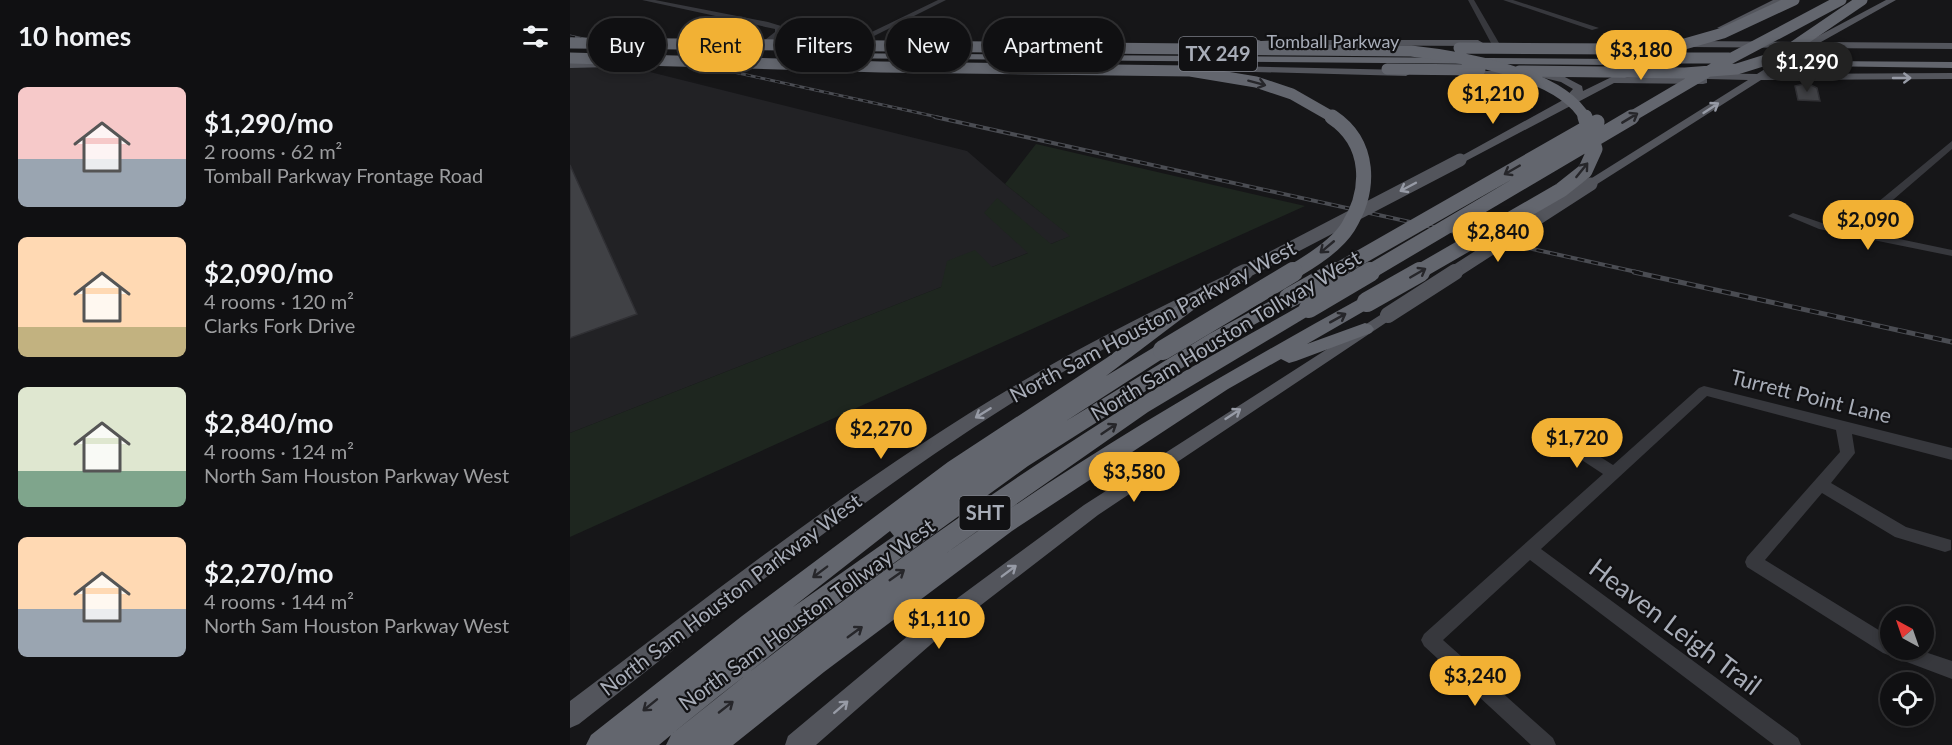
<!DOCTYPE html>
<meta charset="utf-8">
<style>
:root{--surface:#101012;--page:#19191b;--text:#f1f3f6;--muted:#9c9d9f;--line:#303032;--accent:#f2b134}
body{margin:0;font-family:Lato,sans-serif;background:var(--page);color:var(--text);height:100vh;display:flex;flex-direction:column;font-size:22px;white-space:nowrap}
*{box-sizing:border-box;margin:0}
p{font-size:20px;color:var(--muted)}
.icon{flex:none;width:33px;height:33px;fill:none;stroke:currentColor;stroke-width:2;stroke-linecap:round;stroke-linejoin:round}
.map{position:relative;flex:1;overflow:hidden}
.details{display:flex;flex-direction:column;background:var(--surface);width:570px}
.details>*{flex:none}
.hud{position:absolute;left:18px;top:18px;width:570px;height:54px;display:flex;gap:12px}
.needle{width:39px;rotate:320deg}
.tools{position:absolute;left:1310px;top:606px;display:grid;gap:12px}
.tools a{display:grid;place-items:center;width:54px;height:54px;border-radius:50%;background:var(--surface);box-shadow:0 3px 9px #0003,0 0 0 2px var(--line);font-size:30px}
.price{position:absolute;translate:-50% -51px;padding:0 14px;border-radius:21px;background:var(--accent);color:#111;font-size:20px;line-height:39px;filter:drop-shadow(0 2px 3px #0008)}
.price::after{content:'';position:absolute;left:50%;top:36px;width:18px;height:14px;margin-left:-9px;background:inherit;clip-path:polygon(0 0,100% 0,50% 100%)}
.price.current{background:#222;color:#fff}
ul{padding:0;list-style:none}
li{display:flex;align-items:center;gap:18px;height:150px;padding:0 18px}
li span{display:grid;place-items:center;flex:none;width:168px;height:120px;border-radius:9px;color:#555}
li>.icon{margin-inline-start:auto}
span .icon{width:72px;height:72px;fill:#fffc;stroke-width:1}
li b{font-size:26px}
h2{display:flex;justify-content:space-between;align-items:center;height:72px;padding:0 18px;font-size:26px}
.tag{padding:0 21px;border-radius:27px;background:var(--surface);box-shadow:0 3px 9px #0003,0 0 0 2px var(--line);font-size:21px;line-height:54px}
.tag.current{background:var(--accent);color:#111}
main{display:flex;flex:1;min-height:0}
.map>svg:first-child{display:block}
.built{fill:#222225}
.green{fill:#1e261f}
.building{fill:#404145;stroke:#303034;stroke-width:1.5}
.lines{fill:none;stroke-linecap:round;stroke-linejoin:round}
.minor{fill:#37383d;fill-rule:evenodd}
.major{fill:#53555c;fill-rule:evenodd}
.highway{fill:#63666e;fill-rule:evenodd}
.rail-far2-casing{stroke:#4a4c52;stroke-width:3}
.rail-far1-casing{stroke:#4a4c52;stroke-width:4}
.rail-casing{stroke:#4a4c52;stroke-width:5}
.rail-far2{stroke:#111113;stroke-width:1.5;stroke-dasharray:5;stroke-linecap:butt}
.rail-far1{stroke:#111113;stroke-width:2;stroke-dasharray:7;stroke-linecap:butt}
.rail{stroke:#111113;stroke-width:3;stroke-dasharray:9;stroke-linecap:butt}
.major-bridge-far1{stroke:#53555c;stroke-width:13}
.major-bridge{stroke:#53555c;stroke-width:16}
.highway-bridge-far2{stroke:#63666e;stroke-width:11}
.highway-bridge-far1{stroke:#63666e;stroke-width:15}
.highway-bridge{stroke:#63666e;stroke-width:20}
.oneway{stroke:#979ba6}
.oneway2{stroke:#26262a}
.labels{text-anchor:middle;stroke-width:4.5;stroke-linejoin:round;paint-order:stroke}
.far-street-label{font-size:18px;fill:#a8adb8;stroke:#111113}
.shield{fill:#111113;stroke:#7b7e86;stroke-width:1.5}
.shield-label{font-size:20px;font-weight:bold;fill:#a8adb8}
.street-label{font-size:21px;fill:#a8adb8;stroke:#111113}
.near-street-label{font-size:26px;fill:#a8adb8;stroke:#111113}
</style>
<main>
<section class="details">
<h2>10 homes<svg class="icon" aria-label="filters" viewBox="0 0 24 24"><path d="M4 7h16M4 17h16"/><circle cx="9" cy="7" r="2"/><circle cx="15" cy="17" r="2"/></svg></h2>
<ul>
<li><span style="background:linear-gradient(#f6c9c9 60%,#9aa5b1 0)"><svg class="icon" aria-label="home" viewBox="0 0 24 24"><path d="M3 11l9-7 9 7M6 9v11h12V9"/></svg></span><div><b>$1,290/mo</b><p>2 rooms · 62 m²</p><p>Tomball Parkway Frontage Road</p></div></li>
<li><span style="background:linear-gradient(#ffd9b3 75%,#c2b280 0)"><svg class="icon" aria-label="home" viewBox="0 0 24 24"><path d="M3 11l9-7 9 7M6 9v11h12V9"/></svg></span><div><b>$2,090/mo</b><p>4 rooms · 120 m²</p><p>Clarks Fork Drive</p></div></li>
<li><span style="background:linear-gradient(#dfe7d0 70%,#7fa58c 0)"><svg class="icon" aria-label="home" viewBox="0 0 24 24"><path d="M3 11l9-7 9 7M6 9v11h12V9"/></svg></span><div><b>$2,840/mo</b><p>4 rooms · 124 m²</p><p>North Sam Houston Parkway West</p></div></li>
<li><span style="background:linear-gradient(#ffd9b3 60%,#9aa5b1 0)"><svg class="icon" aria-label="home" viewBox="0 0 24 24"><path d="M3 11l9-7 9 7M6 9v11h12V9"/></svg></span><div><b>$2,270/mo</b><p>4 rooms · 144 m²</p><p>North Sam Houston Parkway West</p></div></li>
</ul>
</section>
<div class="map">
<svg width="1382" height="745" viewBox="0 0 1382 745">
<rect width="100%" height="100%" fill="#161618"/>
<path class="built" d="M56 66 397 151 435 184 501 236 0 433V67Z"/>
<path class="green" d="M466 144 735 206 0 537V433L371 287 377 261 405 250 422 267 458 253 414 213 427 198 481 244 500 236 435 184Z"/>
<path class="building" d="M1237 83 1247 88 1250 101 1228 100 1225 86Z
M0 165 67 314 0 338Z"/>
<g class="lines">
<path class="minor" d="M72 0H85L198 22 211 26 213 33 175 62H172V58L205 32V29Z
M368 0H376L286 45 279 43Z
M898 0H904L929 43 928 45 921 43Z
M933 0H943L1029 28 1022 30Z
M1382 141V149L1295 224 1296 232 1382 250V256L1249 229 1218 216 1223 213 1252 223 1285 230V221Z
M1134 386 1382 448V460L1282 434 1285 453 1261 483 1336 527 1381 540V550L1375 552 1325 537 1252 493 1195 560 1320 637V650H1349L1382 661V679L1313 653 1177 567 1175 562 1177 557 1270 452 1266 430 1137 396 971 549 1228 738 1231 745H1204L960 560 873 640 983 738 986 745H961L854 646 851 640 854 634 1033 474 983 441 981 437 983 433H993L1043 465 1129 388Z"/>
<path class="major" d="M1203 0H1214L1154 30 1147 28Z
M1316 0H1326L1251 42 1382 43V49L1241 48 1200 74 1382 73V79L1191 80 1021 188 1017 187 1015 184 1017 181 1178 80 1137 79V83L1133 84 1044 83 894 162H886L884 160 993 100 1003 89 991 82 966 76V72L993 76 1012 86 1013 91 1107 45 1108 42 1122 39 1126 41 1237 42ZM1119 47 1228 48 1187 74 1132 73 1128 74V78H1055Z
M689 40 694 43 692 45 622 47 617 44 622 41Z
M715 40H908L913 43 908 46 718 45 713 42Z
M0 62 41 61 46 64 41 67 0 68Z
M616 65 836 70 841 73 836 76 613 70V66Z
M892 71H953L958 74 953 77 889 76 887 74Z
M667 272 674 276 672 279C595 317 517 355 445 401 292 497 151 613 9 724L0 728V701C175 569 348 431 544 331 571 317 598 303 626 290 639 284 653 275 667 272Z
M818 310 823 312 826 315 823 318 528 515 367 639 246 745H215L218 736 351 625 514 505Z"/>
<path class="highway" d="M733 39 738 42 737 44 669 48 664 45 669 42Z
M250 53 1044 59 1050 62 1044 65 246 58V54Z
M1250 61 1382 62V68L1246 66V62Z
M637 286 643 287 646 291 643 295 536 376 586 346H600L602 350 600 354 496 421 639 334 713 294H725L728 298 725 302 653 342 458 466 241 623 103 733C256 609 416 493 583 390 632 360 683 333 733 304H745L748 308 745 312 578 412 375 554C507 459 648 377 791 298H803L806 302 803 306 737 344 795 323 801 325 804 329 801 333 726 361 719 363 711 359 658 389 442 531 254 672 163 745H96L101 735 89 745H16L21 735 172 616 378 462 538 357 631 287ZM320 531 324 536 223 607Z"/>
<defs>
<path id="rail-far2" d="M0 36 372 118"/>
<path id="rail-far1" d="M365 117 1071 273"/>
<path id="rail" d="M1064 272 1382 342"/>
</defs>
<use href="#rail-far2" class="rail-far2-casing"/>
<use href="#rail-far1" class="rail-far1-casing"/>
<use href="#rail" class="rail-casing"/>
<use href="#rail-far2" class="rail-far2"/>
<use href="#rail-far1" class="rail-far1"/>
<use href="#rail" class="rail"/>
<path class="major-bridge-far1" d="M673 273 890 160
M883 273 1021 184"/>
<path class="major-bridge" d="M667 276 675 272
M818 315 885 272"/>
<path class="highway-bridge-far2" d="M0 43 841 51C888 56 991 73 1015 118
M889 48 1058 49 1111 45 1153 33 1224 0
M0 58 311 67 620 71 686 82 722 94 764 118
M1090 58H1159
M1201 58 1258 59
M817 69 910 70
M949 71 1115 73 1167 69 1199 59 1223 47 1292 0
M1059 118 1156 61 1271 0"/>
<path class="highway-bridge-far1" d="M721 273C740 262 766 246 778 227 801 190 801 143 762 117
M763 273 1027 122
M798 273 1062 117
M847 273 991 190 1015 171 1025 149 1015 117"/>
<path class="highway-bridge" d="M719 298 765 272
M797 302 850 272
M739 308 800 272
M593 350 723 272"/>
</g>
<defs><path id="oneway-shaft" d="M-6 0H5M1.5-3L5.5 0L1.5 3" fill="none" stroke-width="1.6" stroke-linecap="round" stroke-linejoin="round" transform="scale(1.5)"/></defs>
<g class="oneway">
<use href="#oneway-shaft" transform="translate(1332 78)"/>
<use href="#oneway-shaft" transform="translate(1141 108) rotate(-33)"/>
<use href="#oneway-shaft" transform="translate(838 187) rotate(152)"/>
<use href="#oneway-shaft" transform="translate(413 413) rotate(148)"/>
<use href="#oneway-shaft" transform="translate(663 414) rotate(-33)"/>
<use href="#oneway-shaft" transform="translate(439 571) rotate(-37)"/>
<use href="#oneway-shaft" transform="translate(271 707) rotate(-41)"/>
</g>
<g class="oneway2">
<use href="#oneway-shaft" transform="translate(687 83) rotate(15)"/>
<use href="#oneway-shaft" transform="translate(1060 118) rotate(-31)"/>
<use href="#oneway-shaft" transform="translate(942 170) rotate(150)"/>
<use href="#oneway-shaft" transform="translate(1012 170) rotate(-51)"/>
<use href="#oneway-shaft" transform="translate(757 247) rotate(140)"/>
<use href="#oneway-shaft" transform="translate(848 273) rotate(-30)"/>
<use href="#oneway-shaft" transform="translate(768 318) rotate(-29)"/>
<use href="#oneway-shaft" transform="translate(539 429) rotate(-34)"/>
<use href="#oneway-shaft" transform="translate(250 572) rotate(143)"/>
<use href="#oneway-shaft" transform="translate(327 575) rotate(-35)"/>
<use href="#oneway-shaft" transform="translate(285 632) rotate(-36)"/>
<use href="#oneway-shaft" transform="translate(80 705) rotate(141)"/>
<use href="#oneway-shaft" transform="translate(156 707) rotate(-38)"/>
</g>
<g class="labels">
<g class="far-street-label">
<text x="763" y="48">Tomball Parkway</text>
</g>
<g class="shield">
<rect x="609" y="37" width="78" height="34" rx="4.5"/>
<rect x="389.5" y="496" width="51" height="34" rx="4.5"/>
</g>
<g class="shield-label">
<text x="648" y="61">TX 249</text>
<text x="415" y="520">SHT</text>
</g>
<g class="street-label">
<text transform="translate(583 322) rotate(-28)" y="7">North Sam Houston Parkway West</text>
<text transform="translate(656 336) rotate(-31)" y="7">North Sam Houston Tollway West</text>
<text transform="translate(1241 397) rotate(14)" y="7">Turrett Point Lane</text>
<text transform="translate(161 595) rotate(-37)" y="7">North Sam Houston Parkway West</text>
<text transform="translate(237 615) rotate(-36)" y="7">North Sam Houston Tollway West</text>
</g>
<g class="near-street-label">
<text transform="translate(1105 627) rotate(37)" y="9">Heaven Leigh Trail</text>
</g>
</g>
</svg>
<div class="tools">
<a><svg class="needle" viewBox="-14 -14 28 28"><path d="M0-13l5 13h-10z" fill="#e53935"/><path d="M0 13l5-13h-10z" fill="#9c9d9f"/></svg></a>
<a><svg class="icon" aria-label="locate" viewBox="0 0 24 24"><circle cx="12" cy="12" r="6"/><path d="M12 2v4M12 18v4M2 12h4M18 12h4"/></svg></a>
</div>
<b class="price" style="left:1071px;top:81px">$3,180</b>
<b class="price current" style="left:1237px;top:93px">$1,290</b>
<b class="price" style="left:923px;top:125px">$1,210</b>
<b class="price" style="left:1298px;top:251px">$2,090</b>
<b class="price" style="left:928px;top:263px">$2,840</b>
<b class="price" style="left:311px;top:460px">$2,270</b>
<b class="price" style="left:1007px;top:469px">$1,720</b>
<b class="price" style="left:564px;top:503px">$3,580</b>
<b class="price" style="left:369px;top:650px">$1,110</b>
<b class="price" style="left:905px;top:707px">$3,240</b>
<div class="hud">
<a class="tag">Buy</a>
<a class="tag current">Rent</a>
<a class="tag">Filters</a>
<a class="tag">New</a>
<a class="tag">Apartment</a>
</div>
</div>
</main>
